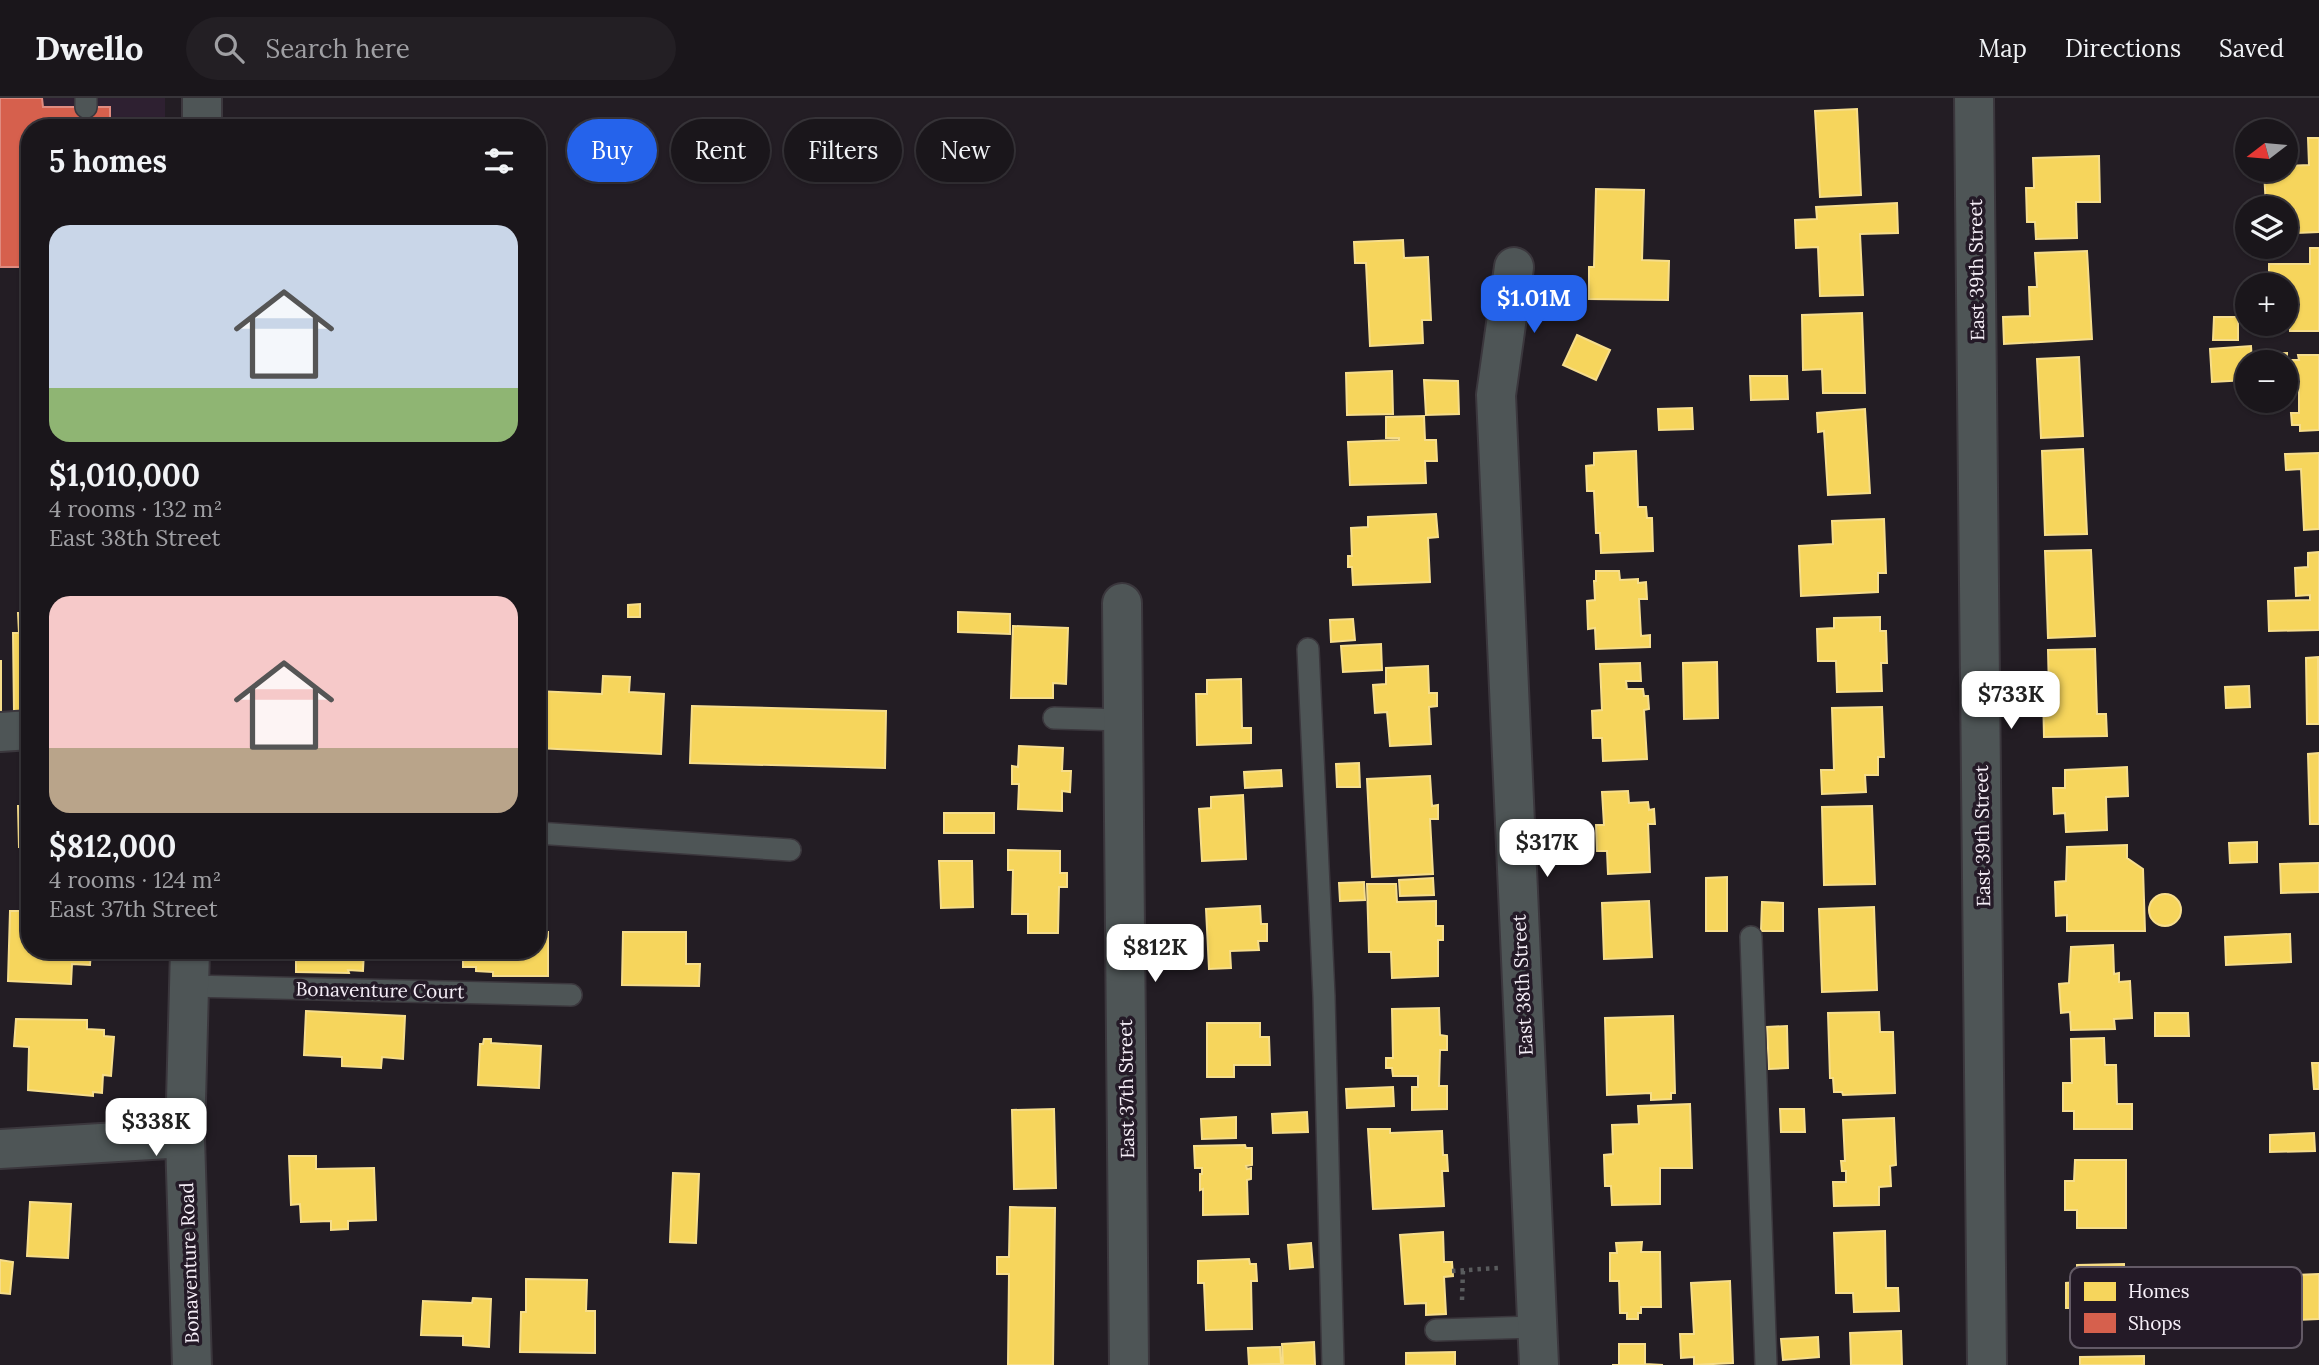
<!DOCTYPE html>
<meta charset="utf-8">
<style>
:root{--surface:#1a161b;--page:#231f24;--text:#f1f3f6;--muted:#9f9fa3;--line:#38353a;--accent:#2563eb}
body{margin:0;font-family:Lora,serif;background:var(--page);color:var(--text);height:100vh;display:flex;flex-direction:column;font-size:26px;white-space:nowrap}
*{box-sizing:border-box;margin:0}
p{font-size:23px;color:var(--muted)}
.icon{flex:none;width:38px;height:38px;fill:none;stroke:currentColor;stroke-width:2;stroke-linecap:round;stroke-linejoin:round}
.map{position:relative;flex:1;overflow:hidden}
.sheet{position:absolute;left:21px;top:21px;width:525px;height:840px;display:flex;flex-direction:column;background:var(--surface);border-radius:28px;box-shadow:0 2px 5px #0004,0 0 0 2px var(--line)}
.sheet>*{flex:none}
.guide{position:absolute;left:567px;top:21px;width:665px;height:63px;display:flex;gap:14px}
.needle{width:46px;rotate:254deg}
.tools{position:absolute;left:2235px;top:21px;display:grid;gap:14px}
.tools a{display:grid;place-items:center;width:63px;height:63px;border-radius:50%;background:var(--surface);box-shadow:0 2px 5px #0004,0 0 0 2px var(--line);font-size:35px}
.price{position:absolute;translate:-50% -60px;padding:0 16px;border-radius:14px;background:#fff;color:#222;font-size:23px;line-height:46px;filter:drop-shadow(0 2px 4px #0008)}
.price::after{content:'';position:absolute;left:50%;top:42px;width:21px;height:16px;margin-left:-10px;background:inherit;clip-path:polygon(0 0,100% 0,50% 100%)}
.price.active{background:var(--accent);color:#fff}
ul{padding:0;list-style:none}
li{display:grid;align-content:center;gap:14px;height:371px;padding:0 28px}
li span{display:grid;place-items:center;height:217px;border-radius:21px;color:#555}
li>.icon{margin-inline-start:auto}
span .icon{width:126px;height:126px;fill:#fffc;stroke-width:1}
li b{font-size:30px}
h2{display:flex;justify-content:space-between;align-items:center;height:84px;padding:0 28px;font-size:30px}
.pill{padding:0 24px;border-radius:32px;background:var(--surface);box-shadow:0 2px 5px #0004,0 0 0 2px var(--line);font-size:24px;line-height:63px}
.pill.active{background:var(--accent);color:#fff}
header{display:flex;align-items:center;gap:42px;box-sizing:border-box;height:98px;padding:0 35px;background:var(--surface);border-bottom:2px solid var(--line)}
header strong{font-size:33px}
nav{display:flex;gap:38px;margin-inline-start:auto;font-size:24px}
.search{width:490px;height:63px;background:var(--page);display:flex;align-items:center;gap:18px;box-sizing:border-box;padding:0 24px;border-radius:38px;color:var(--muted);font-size:26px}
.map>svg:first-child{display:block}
.built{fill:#2e2031}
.homes{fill:#f6d55c;stroke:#f6dd8b;stroke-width:2}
.shops{fill:#d6604d;stroke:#e08b80;stroke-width:2}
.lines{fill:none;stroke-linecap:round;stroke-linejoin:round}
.service-casing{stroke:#3b373d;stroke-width:24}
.minor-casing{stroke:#3b373d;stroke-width:42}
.tertiary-casing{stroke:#3b373d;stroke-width:42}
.path{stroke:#595b5d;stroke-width:4.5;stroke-dasharray:3.5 5;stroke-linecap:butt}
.service{stroke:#4e5556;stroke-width:21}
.minor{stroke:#4e5556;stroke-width:38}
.tertiary{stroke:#4e5556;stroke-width:38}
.labels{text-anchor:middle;stroke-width:7;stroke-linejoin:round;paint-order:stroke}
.street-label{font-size:19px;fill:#f6eff8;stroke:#241a27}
.key{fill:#241a27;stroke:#635a66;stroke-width:2}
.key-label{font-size:19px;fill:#f6eff8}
</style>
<header>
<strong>Dwello</strong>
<div class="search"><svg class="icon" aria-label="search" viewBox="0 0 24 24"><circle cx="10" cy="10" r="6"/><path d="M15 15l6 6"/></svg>Search here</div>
<nav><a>Map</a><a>Directions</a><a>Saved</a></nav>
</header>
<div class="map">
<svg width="2319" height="1267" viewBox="0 0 2319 1267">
<rect width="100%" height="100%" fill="#231d24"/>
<path class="built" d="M0 0H165V30H30Z"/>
<path class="homes" d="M1857 11 1861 97 1820 99 1815 13Z
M2308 40H2319V134L2297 135 2295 112 2266 110 2264 72H2286V68L2309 67Z
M2099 58 2100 104H2076L2077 140 2036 141 2035 124H2027L2026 90H2034L2033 60Z
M1596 91 1644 92 1642 162 1669 163 1668 202 1589 201V169H1594Z
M1897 105 1898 135 1860 136 1863 197 1820 198 1818 149 1796 150 1795 122 1817 121 1816 109Z
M1403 142 1404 160 1428 159 1431 222H1422L1423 245 1370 248 1366 165H1355L1354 144Z
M2310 150H2319V233H2290L2289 213H2286V187H2269V166H2310Z
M2087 153 2092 241 2004 246 2003 219 2030 218 2029 189H2037L2035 155Z
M1862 215 1865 295H1823L1822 271 1803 272 1802 217Z
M2214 219H2238V242H2213Z
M1577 237 1610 252 1596 282 1563 267Z
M2251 248 2252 264H2247V282L2212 284 2210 251Z
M2287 255V262H2299L2298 257H2319V332L2300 333V327H2292L2291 315H2299V288H2286V264H2261V256Z
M2079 259 2083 338 2041 340 2037 261Z
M1392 273 1393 316 1347 317 1346 275Z
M1750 278H1787L1788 301 1751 302Z
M1424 282 1458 283 1459 316 1426 317Z
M1692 310 1693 331 1659 332 1658 311Z
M1865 311 1870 395 1828 397 1824 333 1818 334 1817 315Z
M1424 318 1425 342H1436L1437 363H1425L1426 385 1350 387 1348 344 1399 342V340H1386V319Z
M2083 351 2087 436 2045 437 2042 353Z
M1636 353 1638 409H1646L1647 420H1652L1653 453 1601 455 1600 435H1596L1594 393H1587L1586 368 1594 367V355Z
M2319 355V431L2304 432 2301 371 2286 372 2285 356Z
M1436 416 1438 439 1428 440 1430 484 1353 487 1352 469H1348V458H1352L1351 430 1368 429V419Z
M1884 421 1886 475H1878V494L1801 498 1799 448 1833 446 1832 423Z
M2091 452 2095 538 2048 540 2045 453Z
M2319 454V532L2269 533 2268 503 2310 502V497L2296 498 2295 470 2308 469V455Z
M1596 473H1619L1620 482 1638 481V485L1646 484 1647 501H1639L1641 538 1650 537V549L1596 551 1595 530 1588 531 1587 503 1595 502 1594 483H1596Z
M640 506V519H628V507Z
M958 514 1010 516V536L958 534Z
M18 515H30V614H14L13 535H19Z
M1880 519V533H1886L1887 565H1881L1882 593 1837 594 1836 563H1818L1817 531 1834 530V520Z
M1353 521 1355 542 1331 544 1330 522Z
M1013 528 1068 530 1066 586 1053 585V600H1011Z
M1381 546 1382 572 1343 574 1341 548Z
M2095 551 2097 616H2106L2107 638 2044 639 2043 593H2049L2048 552Z
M2318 559 2319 626H2307L2306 560Z
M0 563H1V613H0Z
M1717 564 1718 620 1684 621 1683 565Z
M1640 565 1641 583H1626L1627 591H1643L1644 598H1648L1649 611 1644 612 1647 661 1603 663 1602 640H1593L1592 613 1602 612 1600 566Z
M1428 568 1429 595H1437V608L1429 609 1431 646 1390 648 1387 614 1375 615 1373 587 1386 586V570Z
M603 578 630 579 629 594 664 596 661 656 537 650V593L602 596Z
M1241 581 1242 630H1251V645L1197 647 1196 596H1207V582Z
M2249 588 2250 609 2226 610 2225 589Z
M692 608 886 613 885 670 690 665Z
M1882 609 1884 659H1878V677H1865L1866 694 1822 696 1821 672H1834L1832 610Z
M1019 648 1063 650 1062 673H1071L1070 694 1062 693V713L1018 711 1019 686H1012V668L1018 669Z
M2319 655V726H2310L2308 656Z
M1359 665 1360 689H1337L1336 666Z
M2127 669 2128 698 2106 699 2107 732 2066 734 2065 715 2054 716 2053 690H2065V672Z
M1281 672 1282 688 1245 690 1244 674Z
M1430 678 1432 708 1438 707V721H1430L1433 776 1372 779 1367 681Z
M1628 693 1629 705 1648 704 1649 712 1654 711 1655 726H1648L1650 774 1608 776 1607 753H1597L1596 727H1604L1602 694Z
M1243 697 1246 761 1202 763 1199 711 1211 710V699Z
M30 702V755H29L30 749H19L18 708H29Z
M1872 708 1875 786 1824 787 1822 709Z
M944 715H994V735H944Z
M2257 744V764L2230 765 2229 745Z
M2127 747V760L2143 771 2145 833H2067V817L2056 818 2055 784 2066 783 2067 749Z
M1008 752 1060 753V775H1067V789H1059L1058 835H1028V816H1012L1013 772H1008Z
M939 763H972L973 809 941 810Z
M2319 765V794L2281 795 2280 766Z
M1727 779V833H1706V780Z
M1433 780 1434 797 1400 798 1399 782Z
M1364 784 1365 802 1340 803 1339 785Z
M1367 786H1396L1397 804 1436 803V828H1443V842H1438V878L1392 880 1391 854H1369Z
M2149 812a16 16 0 1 1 32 0a16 16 0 1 1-32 0Z
M1649 803 1652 859 1604 861 1602 805Z
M1762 804 1783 805V833H1761Z
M1260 808 1261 826H1267V843H1258L1259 852 1230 853 1231 870 1209 871 1206 811Z
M1874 809 1877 892 1822 894 1819 811Z
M10 813H30V852H91L90 867 72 866 71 886 8 883Z
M537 834H548V878H493V874L476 873V869H463V852H537Z
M623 834H686V866H700L699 888 622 887Z
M2290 836 2291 864 2226 867 2225 839Z
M2113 847 2114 876 2119 875V884L2130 883 2132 920 2114 921 2115 931 2071 932 2070 914 2061 915 2059 886 2069 885 2071 849Z
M284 852H364L363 873 348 872 349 875 296 874V859H284Z
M1439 910 1440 937 1447 938V952H1440L1439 988H1447V1011L1412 1012V989H1418V978H1393L1392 970H1386V960H1393L1392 911Z
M306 913 405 918 403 961 382 959 381 970 342 968V959L304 957Z
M1879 914 1880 934H1893L1895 995 1843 997 1842 994H1834L1833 980H1830L1828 915Z
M2155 915H2188L2189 938H2155Z
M1673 918 1675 995H1671V1001L1651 1002V995L1607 997 1605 920Z
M16 921 87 922V931L104 932V938L114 939 111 978 103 977 102 995 93 994V998L28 992 29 949 14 948Z
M1207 925H1260V939H1269L1270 967H1234V979H1207Z
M1787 928 1788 970 1769 971 1767 929Z
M2104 940 2105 967H2116L2117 1006H2132V1031H2074V1013H2063V985H2072L2071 941Z
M484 941H491V945L541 948 539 990 478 987 480 946H483Z
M2312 965H2319V991H2314Z
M1393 989 1394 1008 1347 1010 1346 991Z
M1690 1006 1692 1070H1660V1106L1612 1107 1611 1088H1605L1604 1057 1613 1056 1612 1027 1639 1026 1638 1008Z
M1054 1011 1056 1090 1014 1091 1012 1012Z
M1780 1011H1804L1805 1034H1781Z
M1307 1014 1308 1034 1273 1035 1272 1016Z
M1236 1019V1040L1202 1041 1201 1021Z
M1894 1020 1896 1067 1890 1068 1891 1088 1879 1089V1107L1834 1108 1833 1084H1846V1073H1842L1841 1063H1845L1843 1022Z
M1368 1031H1390V1035L1442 1033 1443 1057H1447L1448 1073H1442L1444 1108 1373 1111Z
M2314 1035 2315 1053 2270 1054V1037Z
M1245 1047 1246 1050H1252V1067L1246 1068 1247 1071 1251 1070V1081L1247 1082 1248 1116 1203 1117V1091L1200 1092V1076H1202V1070H1195L1194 1048Z
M289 1058H316V1071L374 1070 376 1122 348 1123V1131L331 1132V1123L301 1124 300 1106 291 1107Z
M2075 1062H2126V1130H2077V1112H2065V1083H2074Z
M673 1075 699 1076 696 1145 670 1144Z
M30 1104 71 1106 68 1160 27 1158Z
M1010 1109 1055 1110 1053 1267H1008L1009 1176H997V1159H1009Z
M1885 1133 1886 1190H1898L1899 1213 1854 1214 1853 1195H1836L1834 1135Z
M1443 1134 1444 1164H1452L1453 1178 1444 1179 1446 1216 1426 1217V1205L1405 1206 1400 1137Z
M1642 1144 1641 1154H1660L1661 1209H1641V1215H1638V1221H1627V1215H1620L1619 1183H1610V1155H1617L1616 1145Z
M1311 1145 1313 1169 1290 1171 1288 1147Z
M1249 1161 1250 1166H1256L1257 1183H1251L1252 1231 1206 1232 1204 1185H1198V1163Z
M0 1162 13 1164 10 1196 0 1195Z
M2124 1166V1202H2140V1216H2125V1229L2078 1230 2077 1210H2066V1185L2077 1184V1167Z
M2319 1176V1221L2297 1222 2295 1177Z
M526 1181 587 1182 586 1213H595V1255L520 1254 521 1214H526Z
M1730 1183 1733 1265 1694 1267V1259L1681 1260 1680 1236H1694L1691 1185Z
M473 1200 491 1201 489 1249 463 1247V1238L421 1237 423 1203 472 1205Z
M1901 1233 1902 1267H1851L1850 1235Z
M1818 1239 1819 1259 1783 1262 1781 1241Z
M1314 1244 1315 1267H1283L1282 1246Z
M1619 1246H1645V1266L1663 1267H1612H1619Z
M1280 1249 1281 1266 1249 1267 1248 1250Z
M1455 1254V1267H1406V1255Z
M2144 1258V1267H2080V1259Z"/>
<path class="shops" d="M0 0H42L43 9H110V30H30V169H0Z"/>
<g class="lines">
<defs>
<path id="service" d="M86 0V9
M1308 551 1324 898 1333 1267
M1054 620 1123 622
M537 735 790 752
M1751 839 1766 1267
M189 888 571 897
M1436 1232 1537 1229"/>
<path id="minor" d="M1974 0 1987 1267
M1514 169 1496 297 1539 1267
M1122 505 1129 1267
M0 634 30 632
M0 1051 185 1040"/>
<path id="tertiary" d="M202 30V0
M190 852 185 1040 192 1267"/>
</defs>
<use href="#service" class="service-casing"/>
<use href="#minor" class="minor-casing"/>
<use href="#tertiary" class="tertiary-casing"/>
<path class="path" d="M1452 1173 1498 1170
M1462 1202 1463 1172"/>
<use href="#service" class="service"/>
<use href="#minor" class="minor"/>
<use href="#tertiary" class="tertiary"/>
</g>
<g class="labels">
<g class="street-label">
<text transform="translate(1976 172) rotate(-91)" y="7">East 39th Street</text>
<text transform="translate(1982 738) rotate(-91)" y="7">East 39th Street</text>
<text transform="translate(1522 887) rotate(-93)" y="7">East 38th Street</text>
<text transform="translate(380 892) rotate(1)" y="7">Bonaventure Court</text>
<text transform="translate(1126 991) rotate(-91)" y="7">East 37th Street</text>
<text transform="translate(189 1165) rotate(-92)" y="7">Bonaventure Road</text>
</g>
</g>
<rect x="2070" y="1169" width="232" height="81" rx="10" class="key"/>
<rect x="2084" y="1184" width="32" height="19" fill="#f6d55c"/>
<rect x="2084" y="1215" width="32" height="20" fill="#d6604d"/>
<g class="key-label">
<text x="2128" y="1200">Homes</text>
<text x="2128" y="1232">Shops</text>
</g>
</svg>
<div class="tools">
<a><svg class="needle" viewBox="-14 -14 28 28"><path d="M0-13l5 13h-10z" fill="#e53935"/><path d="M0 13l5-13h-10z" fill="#9f9fa3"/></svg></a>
<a><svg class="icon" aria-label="layers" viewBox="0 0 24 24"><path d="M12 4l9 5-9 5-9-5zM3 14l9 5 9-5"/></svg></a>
<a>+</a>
<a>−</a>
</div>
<b class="price active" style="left:1534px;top:237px">$1.01M</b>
<b class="price" style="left:2011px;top:633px">$733K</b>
<b class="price" style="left:1547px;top:781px">$317K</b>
<b class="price" style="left:1155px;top:886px">$812K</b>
<b class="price" style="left:156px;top:1060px">$338K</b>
<div class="guide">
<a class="pill active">Buy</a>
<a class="pill">Rent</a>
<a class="pill">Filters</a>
<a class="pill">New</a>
</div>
<section class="sheet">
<h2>5 homes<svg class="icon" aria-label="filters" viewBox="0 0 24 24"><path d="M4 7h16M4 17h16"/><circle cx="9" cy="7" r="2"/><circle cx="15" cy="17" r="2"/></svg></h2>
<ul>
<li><span style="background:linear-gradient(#c9d6e8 75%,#8fb573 0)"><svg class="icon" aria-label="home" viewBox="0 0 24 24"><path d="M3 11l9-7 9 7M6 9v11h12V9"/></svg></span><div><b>$1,010,000</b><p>4 rooms · 132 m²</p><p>East 38th Street</p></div></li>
<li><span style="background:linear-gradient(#f6c9c9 70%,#b9a48a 0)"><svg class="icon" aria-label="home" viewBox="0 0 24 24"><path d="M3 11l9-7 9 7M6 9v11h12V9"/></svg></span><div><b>$812,000</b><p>4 rooms · 124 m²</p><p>East 37th Street</p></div></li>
</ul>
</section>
</div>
